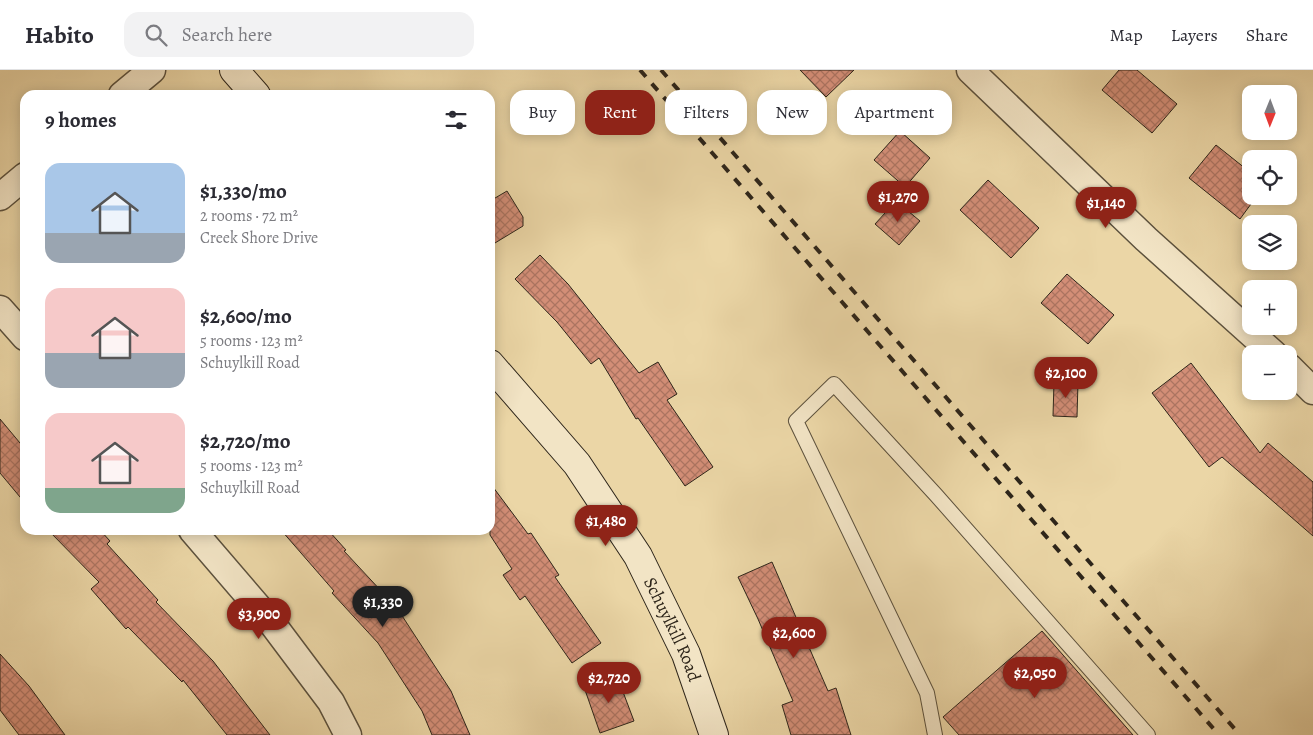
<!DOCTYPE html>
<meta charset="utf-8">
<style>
:root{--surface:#fff;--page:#f2f2f3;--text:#2b2b33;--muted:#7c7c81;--line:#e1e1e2;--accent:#8f2418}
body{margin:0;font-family:Alegreya,serif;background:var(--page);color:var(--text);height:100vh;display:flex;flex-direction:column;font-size:19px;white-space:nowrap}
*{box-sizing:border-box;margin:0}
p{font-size:16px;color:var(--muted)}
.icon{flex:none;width:28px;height:28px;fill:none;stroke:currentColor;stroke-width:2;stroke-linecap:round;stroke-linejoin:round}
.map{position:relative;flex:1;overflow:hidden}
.drawer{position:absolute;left:20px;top:20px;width:475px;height:445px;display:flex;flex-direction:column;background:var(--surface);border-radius:15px;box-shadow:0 2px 12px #0003}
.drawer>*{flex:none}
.guide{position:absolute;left:510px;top:20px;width:475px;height:45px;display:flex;gap:10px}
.needle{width:32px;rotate:181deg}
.fabs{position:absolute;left:1242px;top:15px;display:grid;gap:10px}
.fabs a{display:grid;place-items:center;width:55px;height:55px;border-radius:10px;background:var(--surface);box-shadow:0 2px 12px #0003;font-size:25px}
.price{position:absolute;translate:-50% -42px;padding:0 11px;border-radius:18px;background:var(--accent);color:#fff;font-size:16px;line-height:32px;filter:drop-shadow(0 1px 2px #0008)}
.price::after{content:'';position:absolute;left:50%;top:30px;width:15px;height:11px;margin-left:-8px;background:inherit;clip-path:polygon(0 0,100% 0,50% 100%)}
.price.current{background:#222;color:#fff}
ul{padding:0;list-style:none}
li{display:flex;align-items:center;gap:15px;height:125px;padding:0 25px}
li span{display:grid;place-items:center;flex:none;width:140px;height:100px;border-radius:15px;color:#555}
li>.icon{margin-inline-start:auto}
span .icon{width:60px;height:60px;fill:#fffc;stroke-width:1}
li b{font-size:21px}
h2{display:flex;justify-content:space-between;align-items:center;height:60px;padding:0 25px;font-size:21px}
.tag{padding:0 18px;border-radius:15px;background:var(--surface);box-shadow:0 2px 12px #0003;font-size:18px;line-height:45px}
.tag.current{background:var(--accent);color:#fff}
header{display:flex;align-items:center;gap:30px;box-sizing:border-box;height:70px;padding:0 25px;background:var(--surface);border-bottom:1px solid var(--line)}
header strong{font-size:24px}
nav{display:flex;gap:28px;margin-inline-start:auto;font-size:18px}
.search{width:350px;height:45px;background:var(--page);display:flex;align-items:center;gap:12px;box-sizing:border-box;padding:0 18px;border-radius:15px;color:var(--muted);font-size:19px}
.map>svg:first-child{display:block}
.building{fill:url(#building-cross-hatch);stroke:#2d251a}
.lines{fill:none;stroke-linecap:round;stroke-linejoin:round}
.lane-casing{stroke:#5c513d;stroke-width:16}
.street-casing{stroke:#5c513d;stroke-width:29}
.secondary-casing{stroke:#2d251a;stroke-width:30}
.lane{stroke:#f2e4c5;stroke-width:14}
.street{stroke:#f2e4c5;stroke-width:26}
.secondary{stroke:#f2e4c5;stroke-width:28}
.rail{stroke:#2d251a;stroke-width:4;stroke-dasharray:9 9;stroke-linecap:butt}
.labels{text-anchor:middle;stroke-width:4;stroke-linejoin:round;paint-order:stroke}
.street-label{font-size:18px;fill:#2d251a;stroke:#f2e4c5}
</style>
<header>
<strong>Habito</strong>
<div class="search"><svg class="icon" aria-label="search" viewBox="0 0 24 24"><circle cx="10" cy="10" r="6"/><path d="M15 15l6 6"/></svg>Search here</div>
<nav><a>Map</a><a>Layers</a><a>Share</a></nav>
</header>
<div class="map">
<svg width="1313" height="665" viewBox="0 0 1313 665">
<defs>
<pattern id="building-cross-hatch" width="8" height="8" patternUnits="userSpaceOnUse" patternTransform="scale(1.25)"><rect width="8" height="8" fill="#d38e77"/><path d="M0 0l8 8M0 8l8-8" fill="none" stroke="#ac7461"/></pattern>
</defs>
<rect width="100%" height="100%" fill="#ebd6a6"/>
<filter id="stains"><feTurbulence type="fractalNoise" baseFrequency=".004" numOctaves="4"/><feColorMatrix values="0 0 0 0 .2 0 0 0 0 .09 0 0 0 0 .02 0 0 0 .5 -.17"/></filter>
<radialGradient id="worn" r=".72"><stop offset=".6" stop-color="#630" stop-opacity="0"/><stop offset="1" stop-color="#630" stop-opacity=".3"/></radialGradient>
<path class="building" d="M800 0H854L826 27Z
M1119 0H1137L1177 34 1152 63 1102 20Z
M900 61 930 88 905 117 874 90Z
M1216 75 1251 103V134L1240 149 1189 108Z
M988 110 1039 158 1011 188 960 140Z
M507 121 523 147V156L490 176V131Z
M896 131 920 151 899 175 875 154Z
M540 185 568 214 639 303 658 292 677 324 667 330 713 397 685 416 638 348 636 349 599 288 591 294 557 252 515 209Z
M1067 204 1114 245 1088 274 1041 233Z
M1191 293 1260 383 1268 373 1313 412V466L1222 387 1209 397 1152 323Z
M1054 312H1078L1077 347 1053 346Z
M0 349 25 379V433L0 403Z
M490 413 528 464 531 463 559 505 555 507 601 573 572 593 525 526 520 530 503 505 512 499 490 465Z
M48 460H100L110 471 107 474 158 530 156 532 213 591 270 665H227L183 610 182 612 128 557 126 559 91 519 99 512Z
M281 460H328L346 480 344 481 397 538 451 621 470 665H432L422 641 378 573 332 523 334 521Z
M772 492 828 621 836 618 851 665H791L782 635 793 631 758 549 738 507Z
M1042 561 1133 665H959L943 647Z
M0 584 29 616 65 665H19L0 640Z
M617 606 634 651 600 663 584 617Z"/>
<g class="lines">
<defs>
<path id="lane" d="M935 665 927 623 796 351 834 314 936 425 1148 665"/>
<path id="street" d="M970 0 1146 169 1274 284
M122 25 152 0
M0 127 25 106
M0 239 25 267
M1289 297 1313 321
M192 460 271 552 331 632 348 665"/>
<g id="secondary">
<path d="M234 0 256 25"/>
<path id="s1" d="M490 294 577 394 638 486 686 584 714 665"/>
</g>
</defs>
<use href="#lane" class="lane-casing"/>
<use href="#street" class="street-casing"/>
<use href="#secondary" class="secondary-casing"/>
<use href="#lane" class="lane"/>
<use href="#street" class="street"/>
<use href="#secondary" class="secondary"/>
<path class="rail" d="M640 0 1219 665
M661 0 1240 665"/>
</g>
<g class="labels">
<g class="street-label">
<text dy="6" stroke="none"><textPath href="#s1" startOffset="324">Schuylkill Road</textPath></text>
</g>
</g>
<rect width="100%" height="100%" filter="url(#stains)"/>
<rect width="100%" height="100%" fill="url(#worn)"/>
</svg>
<div class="fabs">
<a><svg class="needle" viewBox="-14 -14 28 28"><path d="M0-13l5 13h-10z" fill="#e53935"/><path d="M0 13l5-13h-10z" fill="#7c7c81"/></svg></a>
<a><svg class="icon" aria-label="locate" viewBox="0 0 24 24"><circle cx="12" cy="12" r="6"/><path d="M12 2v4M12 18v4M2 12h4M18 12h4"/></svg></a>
<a><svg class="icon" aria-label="layers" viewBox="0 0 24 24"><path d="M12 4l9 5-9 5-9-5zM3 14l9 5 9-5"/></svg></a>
<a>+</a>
<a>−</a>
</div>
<b class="price" style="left:898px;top:153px">$1,270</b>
<b class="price" style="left:1106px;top:159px">$1,140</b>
<b class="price" style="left:1066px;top:329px">$2,100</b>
<b class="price" style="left:606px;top:477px">$1,480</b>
<b class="price current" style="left:383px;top:558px">$1,330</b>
<b class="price" style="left:259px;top:570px">$3,900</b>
<b class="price" style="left:794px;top:589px">$2,600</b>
<b class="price" style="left:1035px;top:629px">$2,050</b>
<b class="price" style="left:609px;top:634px">$2,720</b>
<div class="guide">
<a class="tag">Buy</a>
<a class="tag current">Rent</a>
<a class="tag">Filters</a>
<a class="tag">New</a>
<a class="tag">Apartment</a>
</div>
<section class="drawer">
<h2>9 homes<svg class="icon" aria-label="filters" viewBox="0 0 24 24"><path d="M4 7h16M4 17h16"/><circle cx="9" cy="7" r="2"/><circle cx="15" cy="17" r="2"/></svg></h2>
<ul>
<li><span style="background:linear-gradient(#a9c7e8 70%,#9aa5b1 0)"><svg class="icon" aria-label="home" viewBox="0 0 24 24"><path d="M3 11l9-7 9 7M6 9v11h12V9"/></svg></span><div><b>$1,330/mo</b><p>2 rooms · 72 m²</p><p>Creek Shore Drive</p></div></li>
<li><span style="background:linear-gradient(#f6c9c9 65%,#9aa5b1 0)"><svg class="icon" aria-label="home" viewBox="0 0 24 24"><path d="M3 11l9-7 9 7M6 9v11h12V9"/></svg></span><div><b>$2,600/mo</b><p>5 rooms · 123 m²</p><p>Schuylkill Road</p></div></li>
<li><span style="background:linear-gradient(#f6c9c9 75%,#7fa58c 0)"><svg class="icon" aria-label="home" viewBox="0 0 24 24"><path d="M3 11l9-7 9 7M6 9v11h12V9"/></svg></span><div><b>$2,720/mo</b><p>5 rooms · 123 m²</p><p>Schuylkill Road</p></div></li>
</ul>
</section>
</div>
